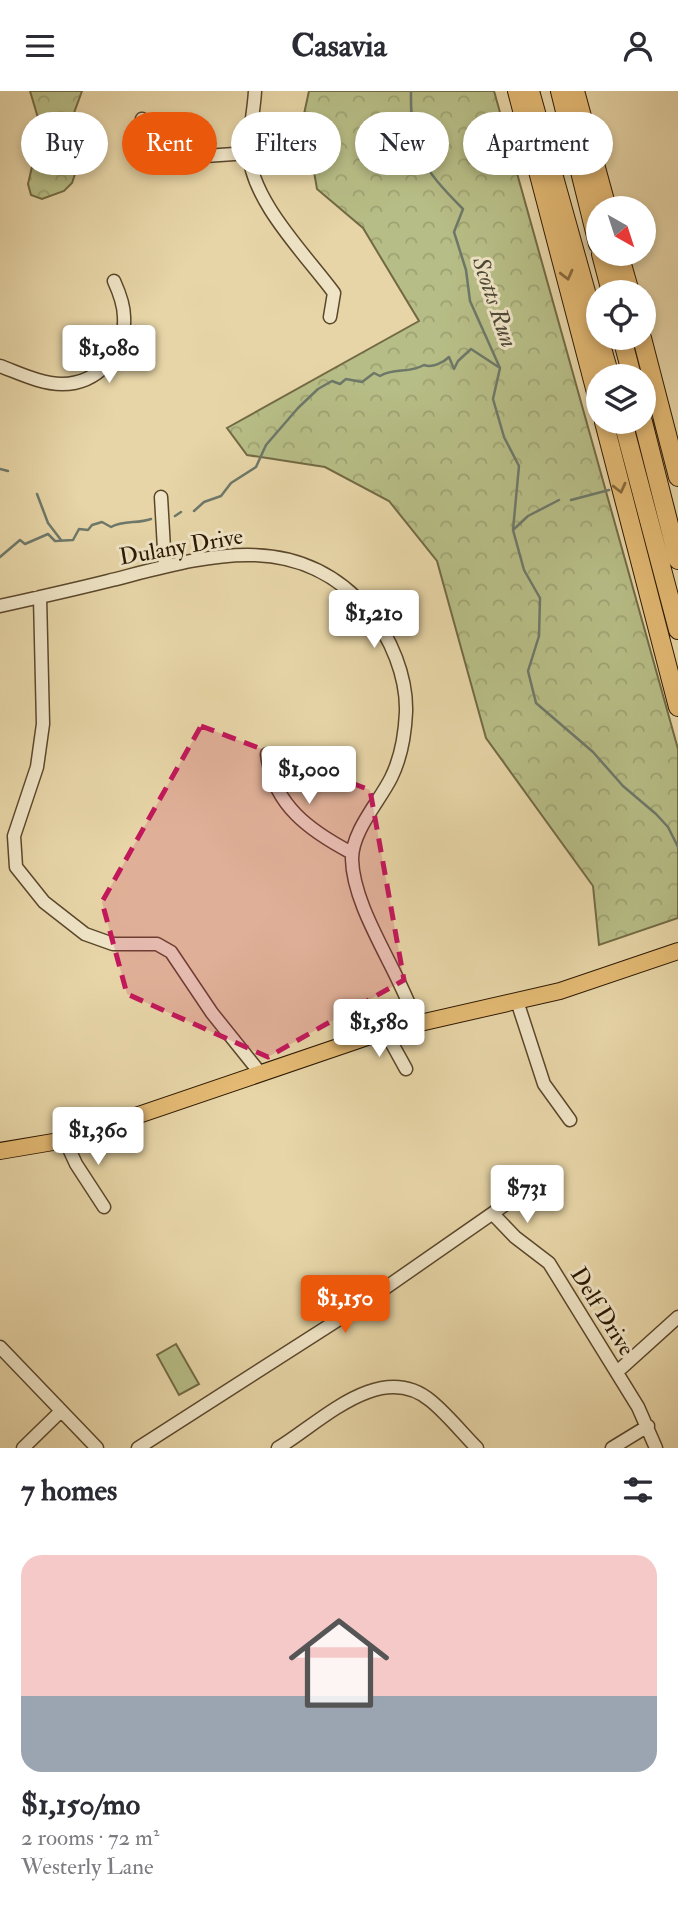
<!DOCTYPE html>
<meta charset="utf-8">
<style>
:root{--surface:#fff;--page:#f7f7f7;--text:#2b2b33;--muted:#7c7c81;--accent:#ea580c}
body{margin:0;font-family:"IM FELL Double Pica",serif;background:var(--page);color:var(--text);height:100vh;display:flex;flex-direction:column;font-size:26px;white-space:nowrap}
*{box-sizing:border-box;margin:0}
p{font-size:23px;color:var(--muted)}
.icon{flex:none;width:38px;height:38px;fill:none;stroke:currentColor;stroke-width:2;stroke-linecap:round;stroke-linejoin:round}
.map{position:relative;height:1357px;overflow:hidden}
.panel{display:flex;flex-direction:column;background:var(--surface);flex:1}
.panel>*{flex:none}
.guide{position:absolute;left:21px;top:21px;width:637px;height:63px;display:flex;gap:14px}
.needle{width:46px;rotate:141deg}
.fabs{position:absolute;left:586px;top:105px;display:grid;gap:14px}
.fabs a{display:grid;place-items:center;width:70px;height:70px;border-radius:50%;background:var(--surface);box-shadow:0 4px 10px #0003;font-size:35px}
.price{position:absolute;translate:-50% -60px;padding:0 16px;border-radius:7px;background:#fff;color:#222;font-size:23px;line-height:46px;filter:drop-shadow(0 2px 4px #0008)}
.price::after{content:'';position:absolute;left:50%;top:42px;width:21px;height:16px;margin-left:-10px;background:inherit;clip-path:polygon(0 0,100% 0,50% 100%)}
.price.selected{background:var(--accent);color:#fff}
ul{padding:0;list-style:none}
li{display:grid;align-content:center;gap:14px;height:371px;padding:0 21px}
li span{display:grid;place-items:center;height:217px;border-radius:21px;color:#555}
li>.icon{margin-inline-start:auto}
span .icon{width:126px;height:126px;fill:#fffc;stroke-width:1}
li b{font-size:30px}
h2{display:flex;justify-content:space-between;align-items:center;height:84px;padding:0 21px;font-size:30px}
.tag{padding:0 24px;border-radius:32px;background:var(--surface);box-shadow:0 4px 10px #0003;font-size:24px;line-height:63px}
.tag.selected{background:var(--accent);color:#fff}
header{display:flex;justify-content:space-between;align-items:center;height:91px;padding:0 21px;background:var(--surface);font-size:32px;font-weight:800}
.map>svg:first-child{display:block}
.grass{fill:#b7bd86;stroke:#726a44;stroke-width:2}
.forest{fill:url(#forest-crowns);stroke:#726a44;stroke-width:2}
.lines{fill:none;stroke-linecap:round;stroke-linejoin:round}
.stream{stroke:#6d7869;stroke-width:2.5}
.minor-casing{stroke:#5b472b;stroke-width:15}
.major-casing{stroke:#2c1802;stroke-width:18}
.highway-casing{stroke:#2c1802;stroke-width:20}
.minor{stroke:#efe4c6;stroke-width:12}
.major{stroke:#e4ba74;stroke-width:16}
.highway{stroke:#e4ba74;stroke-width:18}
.oneway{stroke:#88693b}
.marked{fill:#c2185b;fill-opacity:0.2;stroke:#c2185b;stroke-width:5;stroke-dasharray:14 9;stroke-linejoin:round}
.labels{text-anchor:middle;stroke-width:6;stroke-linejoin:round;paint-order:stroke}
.street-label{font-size:23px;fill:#2c1802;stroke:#efe4c6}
.water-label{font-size:24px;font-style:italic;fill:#4c4836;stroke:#efe4c6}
</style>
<header><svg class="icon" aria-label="menu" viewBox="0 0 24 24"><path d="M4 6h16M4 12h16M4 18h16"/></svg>Casavia<svg class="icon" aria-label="person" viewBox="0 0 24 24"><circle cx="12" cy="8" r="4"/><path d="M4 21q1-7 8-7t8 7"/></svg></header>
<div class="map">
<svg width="678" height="1357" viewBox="0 0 678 1357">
<defs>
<pattern id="forest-crowns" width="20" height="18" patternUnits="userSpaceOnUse" patternTransform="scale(1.75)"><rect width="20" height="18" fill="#b7bd86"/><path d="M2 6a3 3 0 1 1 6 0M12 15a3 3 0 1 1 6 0" fill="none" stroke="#9ea272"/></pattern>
</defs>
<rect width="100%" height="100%" fill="#e7d5a7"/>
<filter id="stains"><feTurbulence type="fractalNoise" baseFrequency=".00286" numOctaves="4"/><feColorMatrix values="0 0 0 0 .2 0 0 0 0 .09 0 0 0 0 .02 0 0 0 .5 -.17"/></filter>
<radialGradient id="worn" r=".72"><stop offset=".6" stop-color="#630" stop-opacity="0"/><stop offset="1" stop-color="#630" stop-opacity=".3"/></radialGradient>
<path class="grass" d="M176 1253 199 1293 179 1304 157 1264Z"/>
<path class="forest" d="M30 0H82L74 22 76 80 72 92 64 100 42 108 31 104 28 93 41 37Z
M309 0H494L678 658V827L599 854 593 795 486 647 437 470 389 410 325 376 247 364 227 337 419 230 363 137 317 98 304 23Z"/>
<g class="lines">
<path class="stream" d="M411 0C410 59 422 77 463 118L454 141 466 179 470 210 500 277 493 308 504 346 519 375 513 439 524 479 540 507 539 545 528 580 536 612 593 661 623 695 656 723 668 736 678 756
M0 378 8 380
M37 403 48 432 61 449
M571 409 609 399
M194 420 204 411 221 405 231 392 256 376 266 354 298 317 318 298 332 290 340 293 346 288 362 291 374 282 380 285C395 276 408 283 424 274 432 277 443 272 449 266L454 278 458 270 471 258 500 277
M175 425 181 421
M513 439 528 425 559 409
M0 466 20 449 25 453 48 443 55 450 73 449 79 438 88 439 92 434 102 431 111 436C124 429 137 433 151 428"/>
<defs>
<path id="minor" d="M255 0C254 20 249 40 249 59 249 108 307 165 334 202L330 226
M142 28 172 49 205 65 249 62
M0 275C19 282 41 293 62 293 98 293 126 261 124 226 124 213 119 201 114 190
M161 406 165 475
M40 506 43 633 37 676 14 745 16 776 44 811 85 843 113 853H157L171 861 212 922 261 983
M0 515C36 507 72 499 108 490 200 467 295 434 368 519 391 546 407 586 406 621 405 644 401 667 391 687 379 711 352 740 352 768 353 819 401 882 417 934
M267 663C273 714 310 740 352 762
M517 910 544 993 570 1029
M385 940 406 978
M65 1049 76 1073 104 1116
M493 1123 515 1146 549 1172 638 1316 656 1357
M0 1256 97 1357
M617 1281 678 1226
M23 1357 61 1320
M138 1357 355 1218 529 1097
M278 1357C321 1331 381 1268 431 1310 448 1324 462 1342 477 1357
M612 1357 648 1335"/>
<path id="major" d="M0 1060 65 1049 385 940 560 900 678 860"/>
<path id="highway" d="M517 0 598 309
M530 0 598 244
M560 0 598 153
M575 0 607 117
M601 163 611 201
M619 163 630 201
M599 247 610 285
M622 247 632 285
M642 247 678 386
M604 331 678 616
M623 331 678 539
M643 331 678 469"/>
</defs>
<use href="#minor" class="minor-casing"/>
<use href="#major" class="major-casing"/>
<use href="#highway" class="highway-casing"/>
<use href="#minor" class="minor"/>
<use href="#major" class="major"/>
<use href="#highway" class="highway"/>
</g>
<defs><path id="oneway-chevron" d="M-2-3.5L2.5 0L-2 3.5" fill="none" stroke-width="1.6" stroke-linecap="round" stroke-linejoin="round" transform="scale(1.75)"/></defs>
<g class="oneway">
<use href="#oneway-chevron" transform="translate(567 184) rotate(76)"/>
<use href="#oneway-chevron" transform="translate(620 397) rotate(76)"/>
</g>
<path class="marked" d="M201 635 370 699 404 889 268 966 127 903 102 811Z"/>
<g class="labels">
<g class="street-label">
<text transform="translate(181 455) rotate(-10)" y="8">Dulany Drive</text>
<text transform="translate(603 1220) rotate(58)" y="8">Delf Drive</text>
</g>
<g class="water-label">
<text transform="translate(495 211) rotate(71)" y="8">Scotts Run</text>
</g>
</g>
<rect width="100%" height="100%" filter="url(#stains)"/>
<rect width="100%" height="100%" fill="url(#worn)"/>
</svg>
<div class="fabs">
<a><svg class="needle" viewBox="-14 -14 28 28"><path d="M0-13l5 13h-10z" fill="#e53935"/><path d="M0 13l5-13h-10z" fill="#7c7c81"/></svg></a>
<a><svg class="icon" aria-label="locate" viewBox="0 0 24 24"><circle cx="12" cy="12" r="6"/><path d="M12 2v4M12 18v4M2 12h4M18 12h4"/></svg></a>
<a><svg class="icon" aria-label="layers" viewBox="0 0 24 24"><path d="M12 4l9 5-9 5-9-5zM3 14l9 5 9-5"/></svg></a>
</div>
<b class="price" style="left:109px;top:294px">$1,080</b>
<b class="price" style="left:374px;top:559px">$1,210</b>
<b class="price" style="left:309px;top:715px">$1,000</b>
<b class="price" style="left:379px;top:968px">$1,580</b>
<b class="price" style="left:98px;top:1076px">$1,360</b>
<b class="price" style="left:527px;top:1134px">$731</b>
<b class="price selected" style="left:345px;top:1244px">$1,150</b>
<div class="guide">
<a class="tag">Buy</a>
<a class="tag selected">Rent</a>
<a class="tag">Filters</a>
<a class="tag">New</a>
<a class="tag">Apartment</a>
</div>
</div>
<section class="panel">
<h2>7 homes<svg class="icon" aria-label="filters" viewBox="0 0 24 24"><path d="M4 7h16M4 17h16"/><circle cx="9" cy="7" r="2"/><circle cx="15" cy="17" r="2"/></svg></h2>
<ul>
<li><span style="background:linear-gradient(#f6c9c9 65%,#9aa5b1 0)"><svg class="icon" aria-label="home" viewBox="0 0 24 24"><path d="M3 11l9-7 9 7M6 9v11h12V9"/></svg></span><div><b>$1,150/mo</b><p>2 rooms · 72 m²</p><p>Westerly Lane</p></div></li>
</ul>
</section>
